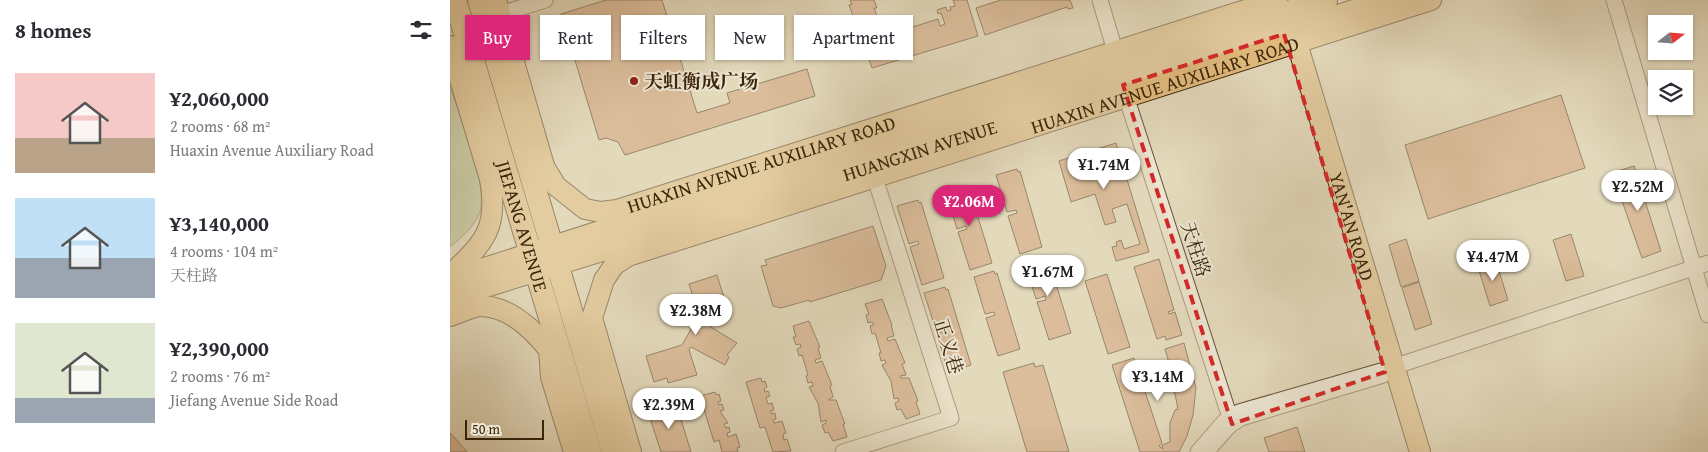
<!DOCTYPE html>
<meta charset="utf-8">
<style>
:root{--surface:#fff;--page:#f7f7f7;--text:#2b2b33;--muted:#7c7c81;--accent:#db2777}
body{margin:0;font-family:"Gentium Book Plus","Noto Serif SC",serif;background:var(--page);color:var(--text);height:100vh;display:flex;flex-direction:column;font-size:19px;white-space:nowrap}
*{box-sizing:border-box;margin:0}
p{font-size:16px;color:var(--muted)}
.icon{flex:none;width:28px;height:28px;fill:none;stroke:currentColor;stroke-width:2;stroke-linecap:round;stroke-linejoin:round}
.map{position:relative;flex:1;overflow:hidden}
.sheet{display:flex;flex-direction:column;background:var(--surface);width:450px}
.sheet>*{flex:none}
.hud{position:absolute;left:15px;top:15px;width:475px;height:45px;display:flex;gap:10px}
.needle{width:32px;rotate:73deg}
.controls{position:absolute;left:1198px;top:15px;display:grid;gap:10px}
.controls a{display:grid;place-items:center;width:45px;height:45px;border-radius:0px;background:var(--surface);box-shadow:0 1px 4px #0004;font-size:25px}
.scale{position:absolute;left:15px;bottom:12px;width:79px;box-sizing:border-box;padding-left:5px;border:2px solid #3b2509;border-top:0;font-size:14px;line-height:18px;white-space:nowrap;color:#3b2509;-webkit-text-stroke:4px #ede6d3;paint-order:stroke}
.price{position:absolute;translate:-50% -42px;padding:0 11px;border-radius:18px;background:#fff;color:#222;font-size:16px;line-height:32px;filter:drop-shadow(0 1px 2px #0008)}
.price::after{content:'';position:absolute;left:50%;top:30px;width:15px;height:11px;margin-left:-8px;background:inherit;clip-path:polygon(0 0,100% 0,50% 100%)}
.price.active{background:var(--accent);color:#fff}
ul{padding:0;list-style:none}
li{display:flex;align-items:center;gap:15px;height:125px;padding:0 15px}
li span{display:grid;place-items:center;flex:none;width:140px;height:100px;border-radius:0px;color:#555}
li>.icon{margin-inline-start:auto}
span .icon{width:60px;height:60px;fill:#fffc;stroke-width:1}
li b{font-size:21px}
h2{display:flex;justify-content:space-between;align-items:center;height:60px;padding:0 15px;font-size:21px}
.pill{padding:0 18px;border-radius:0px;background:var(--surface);box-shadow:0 1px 4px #0004;font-size:18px;line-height:45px}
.pill.active{background:var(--accent);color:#fff}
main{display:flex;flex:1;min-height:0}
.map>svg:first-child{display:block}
.green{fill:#b2c092;stroke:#76724e}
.building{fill:#d09b74;stroke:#3b2509}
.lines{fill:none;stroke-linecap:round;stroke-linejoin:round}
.minor-casing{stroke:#655236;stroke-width:17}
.major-casing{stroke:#3b2509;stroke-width:22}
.highway-casing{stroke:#3b2509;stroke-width:24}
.minor{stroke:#ede6d3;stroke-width:15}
.major{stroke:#e2bc7e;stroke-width:20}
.highway{stroke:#e2bc7e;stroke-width:22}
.marked{fill:none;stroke:#d62828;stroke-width:4;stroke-dasharray:10 6;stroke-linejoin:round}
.poi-dot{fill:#8f2418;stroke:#ede6d3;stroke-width:2}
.labels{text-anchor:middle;stroke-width:4;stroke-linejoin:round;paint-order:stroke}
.poi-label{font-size:19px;font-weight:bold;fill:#3b2509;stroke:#ede6d3;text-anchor:start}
.street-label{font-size:19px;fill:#3b2509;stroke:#ede6d3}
</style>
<main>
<section class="sheet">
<h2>8 homes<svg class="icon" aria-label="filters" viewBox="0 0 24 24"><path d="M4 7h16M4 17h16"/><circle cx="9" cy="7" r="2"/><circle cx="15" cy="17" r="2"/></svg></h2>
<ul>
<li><span style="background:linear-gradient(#f6c9c9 65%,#b9a48a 0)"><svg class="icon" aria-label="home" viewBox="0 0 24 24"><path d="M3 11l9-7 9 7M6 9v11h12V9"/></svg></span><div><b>¥2,060,000</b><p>2 rooms · 68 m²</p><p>Huaxin Avenue Auxiliary Road</p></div></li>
<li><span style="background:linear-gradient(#bfe0f5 60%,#9aa5b1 0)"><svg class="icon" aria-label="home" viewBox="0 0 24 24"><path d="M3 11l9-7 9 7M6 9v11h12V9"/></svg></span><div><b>¥3,140,000</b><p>4 rooms · 104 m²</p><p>天柱路</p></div></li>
<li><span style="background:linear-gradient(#dfe7d0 75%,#9aa5b1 0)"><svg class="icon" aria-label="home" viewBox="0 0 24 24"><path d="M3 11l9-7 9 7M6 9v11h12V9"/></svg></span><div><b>¥2,390,000</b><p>2 rooms · 76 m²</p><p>Jiefang Avenue Side Road</p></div></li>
</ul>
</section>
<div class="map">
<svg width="1258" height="452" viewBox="0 0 1258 452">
<rect width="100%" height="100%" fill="#e3d9bb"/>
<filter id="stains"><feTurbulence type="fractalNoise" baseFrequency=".004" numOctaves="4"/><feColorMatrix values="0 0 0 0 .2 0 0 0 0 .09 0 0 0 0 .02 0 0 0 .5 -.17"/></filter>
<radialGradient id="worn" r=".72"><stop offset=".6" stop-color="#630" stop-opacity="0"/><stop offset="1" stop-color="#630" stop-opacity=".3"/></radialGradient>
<path class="green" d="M0 86C10 118 38 181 30 212 26 225 10 239 0 247Z"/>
<path class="building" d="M156 0H212L247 113 280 103 277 93 357 69 365 96 175 155 168 142 156 138 149 140 111 14Z
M400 0H424L427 8H424L434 36 488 19 490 26 495 24 491 13 488 14 487 10 496 7 497 11 501 10 500 7 505 6 503 0H517L528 36 422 68 417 53 414 54 411 44 413 43 399 5 402 4Z
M551 0H620L623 8 618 9 617 7 535 35 526 8Z
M1111 95 1135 168 978 219 955 145Z
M666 143 699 252 666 261 662 247 667 246 666 242 671 240 674 249 690 244 677 204 662 209 666 222 655 225 645 194 621 202 609 161Z
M1184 166 1211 251 1192 258 1171 198 1173 197 1169 185 1167 186 1165 182 1168 181 1165 172Z
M567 169 568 172 570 171 592 247 570 254 558 216 567 213 566 210 557 212 546 175Z
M516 185 517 188H519L542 263 520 270 508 232 517 229 516 226 507 229 496 191Z
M468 200 469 203 471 202 494 278 472 285 460 247 469 244 468 241 459 244 447 206Z
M423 226 436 266 431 280 360 302 359 300 331 308 323 306 311 266 317 265 315 260Z
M1121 234 1134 276 1116 281 1103 240Z
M956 239 969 281 951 287 939 245Z
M595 255 596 258H598L621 333 599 340 587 302 596 300 595 296 586 299 574 261Z
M1045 258 1058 300 1040 306 1027 264Z
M709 259 724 310 718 312 719 314 725 312 732 335 716 340 715 336 707 339 684 267Z
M544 271 545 274 547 273 570 349 548 356 536 318 545 315 544 312 535 314 524 277Z
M657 274 680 347 658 354 635 281Z
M267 275 279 314 256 324 287 343 277 355 279 357 275 365 241 347 239 350 247 375 218 383 217 378 204 382 196 356 232 345 249 315 239 284Z
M969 282 982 324 965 330 952 288Z
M495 287 496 290 498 289 521 365 498 372 487 334 495 331 494 328 486 330 474 293Z
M432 299 442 325H441L444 336 437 338 438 341 445 339 455 363 452 364 456 375 450 376 451 378H459L468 401 466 402 470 414 456 419 451 409 447 410 445 403 449 401 448 398 444 399 441 381 432 365 436 363 435 360 431 361 429 353H431L425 333 422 334 420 326 424 325 422 322 418 323 416 315 419 314 415 304Z
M359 321 370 347 368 348 371 358 365 360 366 363 372 361 382 385 380 386 383 397 378 400H386L395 424H393L397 437 383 441 378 432 375 433 372 425 376 423V420L371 422 368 403 359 387 363 386 362 382 358 383 356 376 358 375 352 355 349 356 347 349 351 347 350 344 346 345 343 337H346L343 326Z
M734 343 746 388 743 415 737 436 729 452H690L662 365 684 358 712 443 709 446 713 449 712 445 720 442V423L725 410 728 409 723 384 725 383 715 349Z
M584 363 585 367 593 365 619 452H577L553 372Z
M311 378 312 382 315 381 317 387 314 389 315 392 318 391 320 396 316 397 318 404 322 403 324 410 320 411 322 414 325 413 326 419 323 420 324 423 332 421 336 433 333 434 334 440 337 439 341 451 323 452 315 427 310 428 296 382Z
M265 392 266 395 269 394 271 401 268 402 269 405 272 404 274 410 270 411 278 423 274 424 276 428 279 427 280 432 277 433 278 437 286 434 290 447 287 448 288 452H272L269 440 264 442 250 396Z
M226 403 241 452H211L198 412Z
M847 427 855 452H819L814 438Z
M0 433 4 437 17 452H0Z"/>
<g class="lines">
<defs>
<path id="minor" d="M650 0 668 61
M1164 0 1258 315
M51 14 95 0
M673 87 782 424
M945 368 949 365 1258 263
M393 452 501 418 425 178
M748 452 774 422 789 412 931 371 935 372 933 375 791 418 779 426 756 452"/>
<g id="major">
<path d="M46 0 95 169"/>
<path id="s1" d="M843 30 970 452"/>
<path d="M0 46 40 179C49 228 34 243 0 275"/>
<path id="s2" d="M75 151 95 168 106 186 135 209 151 212 167 210 827 0"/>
<path d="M171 255 154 280 142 318 181 452"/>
<path id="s3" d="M164 265 178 256 981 0"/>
<path d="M0 316C9 313 21 307 30 306 66 306 94 341 112 368"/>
<path d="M99 350 101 377 124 452"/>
</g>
<g id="highway">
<path id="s4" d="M5 0 140 452"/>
<path d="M29 0 163 452"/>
<path d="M0 280 876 0"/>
<path id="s5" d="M0 297 346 190 938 0"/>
</g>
</defs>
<use href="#minor" class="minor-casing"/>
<use href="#major" class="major-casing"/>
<use href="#highway" class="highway-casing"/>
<use href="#minor" class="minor"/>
<use href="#major" class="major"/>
<use href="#highway" class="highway"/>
</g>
<path d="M0 0H1258V452H0ZM834 34 935 372 782 424 673 85Z" fill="#e3d9bb" fill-opacity=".55" fill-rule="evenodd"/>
<path class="marked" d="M834 34 935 372 782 424 673 85Z"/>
<circle class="poi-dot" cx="184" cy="81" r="5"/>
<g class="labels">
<g class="poi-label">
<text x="194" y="88">天虹衡成广场</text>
</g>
<g class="street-label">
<text dy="7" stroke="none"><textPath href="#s3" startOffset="580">HUAXIN AVENUE AUXILIARY ROAD</textPath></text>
<text dy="7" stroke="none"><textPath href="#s5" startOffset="492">HUANGXIN AVENUE</textPath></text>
<text dy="7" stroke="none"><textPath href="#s2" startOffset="268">HUAXIN AVENUE AUXILIARY ROAD</textPath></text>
<text dy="7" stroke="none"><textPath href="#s4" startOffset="236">JIEFANG AVENUE</textPath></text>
<text dy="7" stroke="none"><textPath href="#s1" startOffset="205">YAN'AN ROAD</textPath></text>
<text transform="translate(746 249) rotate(72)" y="7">天柱路</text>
<text transform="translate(499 346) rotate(73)" y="7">正义巷</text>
</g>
</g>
<rect width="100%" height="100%" filter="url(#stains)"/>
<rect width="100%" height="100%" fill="url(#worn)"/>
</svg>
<div class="controls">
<a><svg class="needle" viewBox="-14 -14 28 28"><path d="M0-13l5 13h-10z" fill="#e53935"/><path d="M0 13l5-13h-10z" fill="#7c7c81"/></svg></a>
<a><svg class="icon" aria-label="layers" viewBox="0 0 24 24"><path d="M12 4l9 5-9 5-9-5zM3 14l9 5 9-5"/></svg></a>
</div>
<div class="scale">50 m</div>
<b class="price" style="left:654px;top:190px">¥1.74M</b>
<b class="price" style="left:1188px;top:212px">¥2.52M</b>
<b class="price active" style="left:519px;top:227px">¥2.06M</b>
<b class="price" style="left:1043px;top:282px">¥4.47M</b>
<b class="price" style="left:598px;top:297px">¥1.67M</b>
<b class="price" style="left:246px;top:336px">¥2.38M</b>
<b class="price" style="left:708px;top:402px">¥3.14M</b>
<b class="price" style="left:219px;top:430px">¥2.39M</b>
<div class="hud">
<a class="pill active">Buy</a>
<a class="pill">Rent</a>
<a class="pill">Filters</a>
<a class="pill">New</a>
<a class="pill">Apartment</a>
</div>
</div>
</main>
